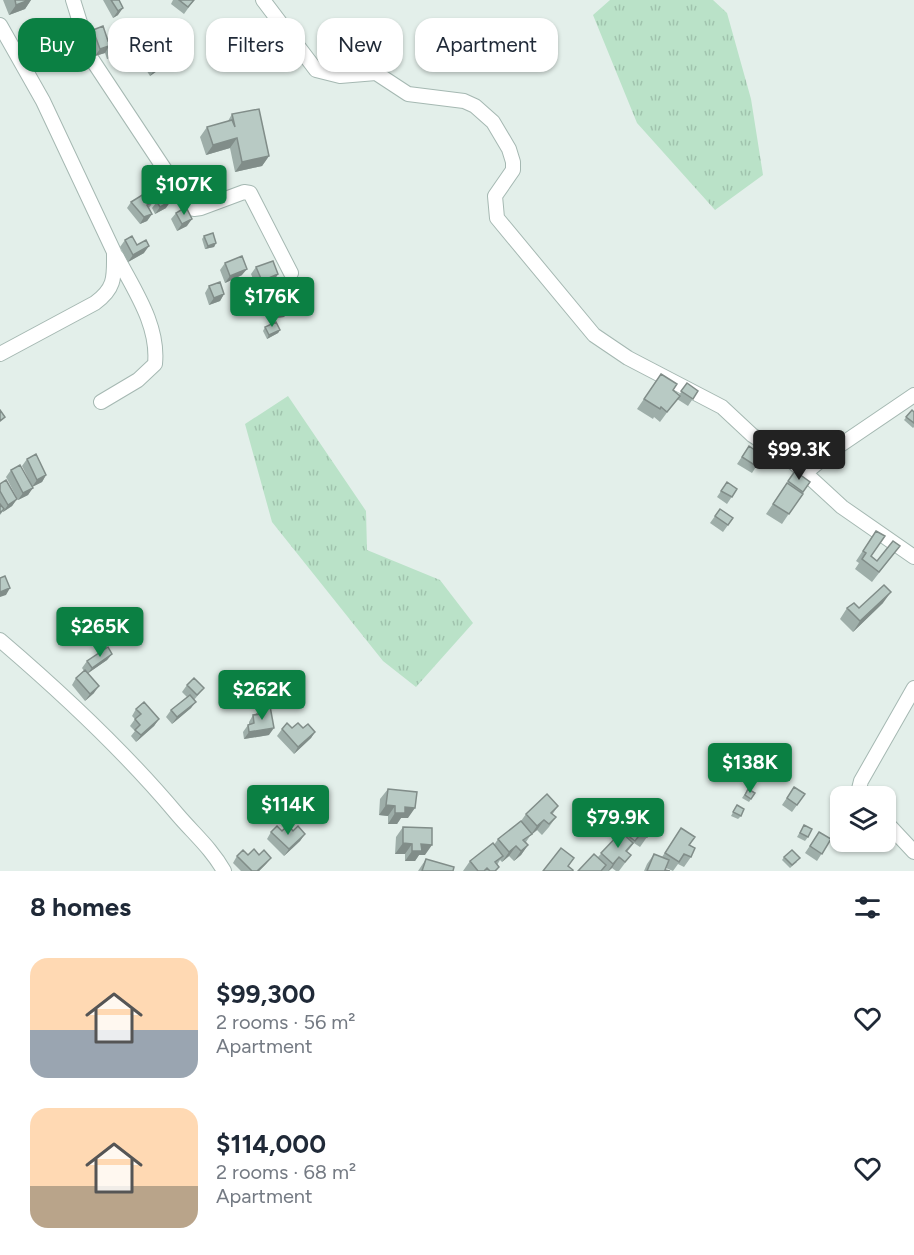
<!DOCTYPE html>
<meta charset="utf-8">
<style>
:root{--surface:#fff;--page:#f2f2f3;--text:#1f2937;--muted:#747a83;--accent:#0b8043}
body{margin:0;font-family:Figtree,sans-serif;background:var(--page);color:var(--text);height:100vh;display:flex;flex-direction:column;font-size:22px;white-space:nowrap}
*{box-sizing:border-box;margin:0}
p{font-size:20px;color:var(--muted)}
.icon{flex:none;width:33px;height:33px;fill:none;stroke:currentColor;stroke-width:2;stroke-linecap:round;stroke-linejoin:round}
.map{position:relative;height:871px;overflow:hidden}
.side{display:flex;flex-direction:column;background:var(--surface);flex:1}
.side>*{flex:none}
.banner{position:absolute;left:18px;top:18px;width:600px;height:54px;display:flex;gap:12px}
.tools{position:absolute;left:830px;top:786px;display:grid;gap:12px}
.tools a{display:grid;place-items:center;width:66px;height:66px;border-radius:12px;background:var(--surface);box-shadow:0 2px 4px #0004;font-size:30px}
.price{position:absolute;translate:-50% -51px;padding:0 14px;border-radius:6px;background:var(--accent);color:#fff;font-size:20px;line-height:39px;filter:drop-shadow(0 2px 3px #0008)}
.price::after{content:'';position:absolute;left:50%;top:36px;width:18px;height:14px;margin-left:-9px;background:inherit;clip-path:polygon(0 0,100% 0,50% 100%)}
.price.selected{background:#222;color:#fff}
ul{padding:0;list-style:none}
li{display:flex;align-items:center;gap:18px;height:150px;padding:0 30px}
li span{display:grid;place-items:center;flex:none;width:168px;height:120px;border-radius:18px;color:#555}
li>.icon{margin-inline-start:auto}
span .icon{width:72px;height:72px;fill:#fffc;stroke-width:1}
li b{font-size:26px}
h2{display:flex;justify-content:space-between;align-items:center;height:72px;padding:0 30px;font-size:26px}
.tag{padding:0 21px;border-radius:18px;background:var(--surface);box-shadow:0 2px 4px #0004;font-size:21px;line-height:54px}
.tag.selected{background:var(--accent);color:#fff}
.map>svg:first-child{display:block}
.grass{fill:url(#grass-tufts)}
.lines{fill:none;stroke-linecap:round;stroke-linejoin:round}
.minor-casing{stroke:#a5b8b2;stroke-width:16}
.minor{stroke:#fff;stroke-width:14}
.wall{fill:#9eaea9}
.shaded-wall{fill:#818d89}
.building{fill:#b8cac4;stroke:#818d89;stroke-width:1.5}
</style>
<div class="map">
<svg width="914" height="871" viewBox="0 0 914 871">
<defs>
<pattern id="grass-tufts" width="24" height="20" patternUnits="userSpaceOnUse" patternTransform="scale(1.5)"><rect width="24" height="20" fill="#bae2c8"/><path d="M3 7l-1-3M5 7V3M7 7l1-3M15 17l-1-3M17 17v-4M19 17l1-3" fill="none" stroke="#a0c3ad"/></pattern>
</defs>
<rect width="100%" height="100%" fill="#e3efea"/>
<path class="grass" d="M610 0H713L727 13 751 99 763 175 715 210 637 123 593 15Z
M288 396 366 511 367 550 440 580 473 623 416 687 383 661 272 522 245 424Z"/>
<g class="lines">
<defs>
<path id="minor" d="M73 0 91 58 185 200 194 209 201 208 244 192 250 193 291 273
M263 0 316 70 340 76 376 73 408 94 464 101 475 106 493 122 509 149 513 162V170L495 196 497 218 594 335 628 358 722 407 752 435 792 461 842 507 914 557
M0 25 43 101 114 252C114 276 116 288 95 303L0 354
M101 402 138 380 155 364C159 325 134 290 117 257
M805 473 836 448 914 395
M0 640C62 693 125 752 177 814 194 834 211 848 224 871
M862 796 858 793 861 781 914 688
M885 821 914 852"/>
</defs>
<use href="#minor" class="minor-casing"/>
<use href="#minor" class="minor"/>
</g>
<path class="wall" d="M3 0H31L25 9 9 15Z
M103 0H119L118 15 113 18Z
M173 0H194L184 14 171 4Z
M93 30 108 41 122 47 117 54 107 59 105 53 95 56 88 36Z
M150 61 167 64 150 76 145 68Z
M232 114 269 156 262 166 235 172 230 148 206 155 200 137 207 127 228 121Z
M158 193 166 208 155 214 152 208 156 203 154 200Z
M131 202H153L149 208 152 214 147 221 140 224 127 208Z
M176 213 187 226 177 231 171 219Z
M204 236 216 243 214 247 205 249 202 239Z
M125 240 137 245 144 253 128 262 120 247Z
M225 263 242 275 225 283 220 270Z
M256 267 274 281 257 288 251 274Z
M209 286 224 294 220 301 209 305 205 293Z
M269 292 279 299 277 302 270 305 266 296Z
M276 306 287 313 284 317 276 318 274 309Z
M265 327 280 330 278 333 267 339 263 331Z
M661 374 673 390 679 395 687 383 698 391 688 406 677 399 660 422 654 417 653 419 637 409Z
M912 410 914 412V427L913 428 904 420Z
M749 446 763 456 752 473 737 464Z
M27 459 46 475 42 482 32 487 28 495 18 500 6 477 11 470 32 486 22 466Z
M795 471 810 482 782 524 766 514Z
M727 482 737 489 727 504 717 497Z
M0 484 17 499 12 506 3 512V511L0 515Z
M720 509 733 518 723 532 710 523Z
M876 531 871 556 877 561 900 546 872 582 855 569 859 563 856 561Z
M883 603 853 632 840 619 847 608H859Z
M112 654 107 660 88 673 94 693 85 701 72 685 76 678 84 671 82 668 87 661Z
M187 685 204 688 194 700 191 708 172 724 166 717 171 710 187 697 182 692Z
M260 708 269 735 244 739 243 732 248 725 249 724V722L253 715H255Z
M136 709 159 719 154 726 136 742 131 736 135 731 130 726 135 719 132 716Z
M292 728H303L315 732 311 738 294 754 277 736 282 729Z
M794 787 805 794 792 812 782 805Z
M388 789 408 818H401L397 824H388V816L379 815 380 799Z
M748 789 755 793 749 802 742 798Z
M737 805 741 816 738 819 731 816Z
M558 806 552 815 556 817 549 827 542 835 537 830 530 836 526 842 528 845 521 855 514 861 509 856 502 862 500 860 497 865 499 867 496 871H463L470 861 494 845 498 839 521 821 526 814Z
M640 807 647 826V837L640 847 634 843 627 852 631 855 619 871H616L612 868 609 871H578L598 857 621 832Z
M804 825 808 837 805 841 797 837Z
M403 827 425 855H419L415 861H405V854H395L396 837Z
M681 828 689 845 691 857 684 867 678 864 673 871 666 868 665 870 670 871H644L647 864 654 854 662 857Z
M282 831H293L305 834 300 841 284 856 267 839 271 832Z
M819 832 831 839 817 861 805 853Z
M842 842H854L847 851 840 845Z
M248 855H259L271 858 266 864 259 871H241L233 863 237 856Z
M784 857 797 862 790 868 782 860Z
M426 859 453 871H418Z"/>
<path class="shaded-wall" d="M29 0H31L25 9 9 15 16 5Z
M123 8 118 15 113 18 118 11Z
M109 46 105 53 95 56 100 49Z
M122 47 117 54 107 59 112 52Z
M172 58 167 64 150 76 155 69Z
M237 138 230 148 206 155 213 145Z
M269 156 262 166 235 172 242 162Z
M171 201 166 208 155 214 160 207Z
M152 214 147 221 140 224 144 217Z
M192 219 187 226 177 231 182 224Z
M216 243 214 247 205 249 208 246Z
M149 246 144 253 128 262 133 255Z
M247 269 242 275 225 283 230 276Z
M278 274 274 281 257 288 262 281Z
M224 294 220 301 209 305 214 298Z
M279 299 277 302 270 305 273 302Z
M287 313 284 317 276 318 278 315Z
M280 330 278 333 267 339 269 335Z
M46 475 42 482 32 487 37 480Z
M33 488 28 495 18 500 23 493Z
M17 499 12 506 3 512 8 505Z
M10 588 6 595 0 597V592Z
M891 592 883 603 853 632 860 621Z
M112 654 107 660 87 674 92 668Z
M99 686 94 693 85 701 90 694Z
M196 702 191 708 172 724 177 717Z
M159 719 154 726 136 742 141 735Z
M274 728 269 735 244 739 249 732Z
M315 732 311 738 294 754 298 747Z
M386 805 395 806 388 816 379 815Z
M405 807 415 808 408 818H401L397 824H388L395 813Z
M544 820 537 830 530 836 537 826Z
M305 834 300 841 284 856 289 849Z
M403 843 412 844 405 854H395Z
M421 844 432 845 425 855H419L415 861H405L412 851Z
M528 845 521 855 514 861 521 851Z
M516 846 509 856 502 862 509 852Z
M619 857 612 868 608 871 613 864Z
M271 858 266 864 259 871H257Z"/>
<path class="building" d="M15 0H29L16 5Z
M111 0H119L123 8 118 11Z
M179 0H194L188 7Z
M103 26 108 41 118 37 122 47 112 52 109 46 100 49 93 30Z
M167 50 172 58 155 69 150 61Z
M259 109 269 156 242 162 237 138 213 145 207 127 232 120 235 127 232 114Z
M164 190 171 201 160 207 157 202 162 199 158 193Z
M147 192 153 202 147 205 152 214 144 217 131 202Z
M186 207 192 219 182 224 176 213Z
M213 233 216 243 208 246 204 236Z
M132 236 137 245 146 240 149 246 133 255 125 240Z
M242 256 247 269 230 276 225 263Z
M273 261 278 274 262 281 256 267Z
M220 282 224 294 214 298 209 286Z
M275 289 279 299 273 302 269 292Z
M285 304 287 313 278 315 276 306Z
M276 322 280 330 269 335 265 327Z
M661 374 677 384 673 390 680 396 667 412 661 407 660 409 644 399Z
M687 383 698 391 693 399 681 391Z
M0 410 5 417 0 421Z
M912 410 914 412V423L906 417Z
M749 446 763 456 756 466 742 457Z
M36 454 46 475 37 480 27 459Z
M20 465 33 488 23 493 11 470Z
M795 471 810 482 803 492 788 481Z
M6 480 17 499 8 505 0 491V484Z
M727 482 737 489 732 497 721 491Z
M787 483 803 494 789 514 773 504Z
M0 504 4 509 0 513Z
M720 509 733 518 728 525 715 516Z
M876 531 885 536 871 556 877 561 893 541 900 546 879 572 862 559 866 553 863 551Z
M5 576 10 588 0 592V578Z
M884 585 891 592 860 621 847 608 854 603 859 608Z
M108 647 112 654 92 668 87 661Z
M85 670 99 686 90 694 76 678Z
M194 678 204 688 197 695 187 685Z
M190 695 196 702 177 717 171 710Z
M144 702 159 719 141 735 135 730 140 725 135 719 141 714 136 709Z
M270 706 274 728 249 732 248 725 254 723 253 715 261 714 260 708Z
M287 723 292 728 298 723 303 728 308 724 315 732 298 747 282 729Z
M794 787 805 794 797 805 787 798Z
M388 789 417 792 415 808 405 807V813H395V806L386 805Z
M748 789 755 793 751 799 745 795Z
M547 794 558 806 551 813 556 817 549 824 544 820 537 826 526 814Z
M737 805 744 809 741 816 733 812Z
M640 807 653 817 647 825 652 829 647 837 641 833 635 841 622 831Z
M521 821 532 834 523 840 528 845 521 851 516 846 509 852 498 839Z
M288 825 293 831 298 826 305 834 289 849 271 832 277 826 282 831Z
M804 825 812 829 808 837 800 833Z
M403 827 432 828V845L421 844 422 851H412V844L403 843Z
M681 828 695 837 689 845 695 848 691 857 684 854 679 862 665 853Z
M621 832 633 843 626 851 631 855 625 862 619 857 613 864 601 853Z
M819 832 831 839 822 854 810 846Z
M842 842H854L849 848Z
M493 843 503 856 495 862 499 867 495 871H490L487 868 484 871H478L470 861Z
M561 848 574 858 568 866 573 870V871H543Z
M254 849 259 855 264 850 271 858 257 871H252L237 856 243 850 248 855Z
M792 850 800 858 792 865 784 857Z
M594 854 606 865 601 871H578Z
M654 854 669 860 665 870 670 871H647Z
M426 859 454 867 453 871H422Z"/>
</svg>
<div class="tools">
<a><svg class="icon" aria-label="layers" viewBox="0 0 24 24"><path d="M12 4l9 5-9 5-9-5zM3 14l9 5 9-5"/></svg></a>
</div>
<b class="price" style="left:184px;top:216px">$107K</b>
<b class="price" style="left:272px;top:328px">$176K</b>
<b class="price selected" style="left:799px;top:481px">$99.3K</b>
<b class="price" style="left:100px;top:658px">$265K</b>
<b class="price" style="left:262px;top:721px">$262K</b>
<b class="price" style="left:750px;top:794px">$138K</b>
<b class="price" style="left:288px;top:836px">$114K</b>
<b class="price" style="left:618px;top:849px">$79.9K</b>
<div class="banner">
<a class="tag selected">Buy</a>
<a class="tag">Rent</a>
<a class="tag">Filters</a>
<a class="tag">New</a>
<a class="tag">Apartment</a>
</div>
</div>
<section class="side">
<h2>8 homes<svg class="icon" aria-label="filters" viewBox="0 0 24 24"><path d="M4 7h16M4 17h16"/><circle cx="9" cy="7" r="2"/><circle cx="15" cy="17" r="2"/></svg></h2>
<ul>
<li><span style="background:linear-gradient(#ffd9b3 60%,#9aa5b1 0)"><svg class="icon" aria-label="home" viewBox="0 0 24 24"><path d="M3 11l9-7 9 7M6 9v11h12V9"/></svg></span><div><b>$99,300</b><p>2 rooms · 56 m²</p><p>Apartment</p></div><svg class="icon" aria-label="heart" viewBox="0 0 24 24"><path d="M12 20l-8-8c-3-5 5-10 8-4 3-6 11-1 8 4z"/></svg></li>
<li><span style="background:linear-gradient(#ffd9b3 65%,#b9a48a 0)"><svg class="icon" aria-label="home" viewBox="0 0 24 24"><path d="M3 11l9-7 9 7M6 9v11h12V9"/></svg></span><div><b>$114,000</b><p>2 rooms · 68 m²</p><p>Apartment</p></div><svg class="icon" aria-label="heart" viewBox="0 0 24 24"><path d="M12 20l-8-8c-3-5 5-10 8-4 3-6 11-1 8 4z"/></svg></li>
</ul>
</section>
